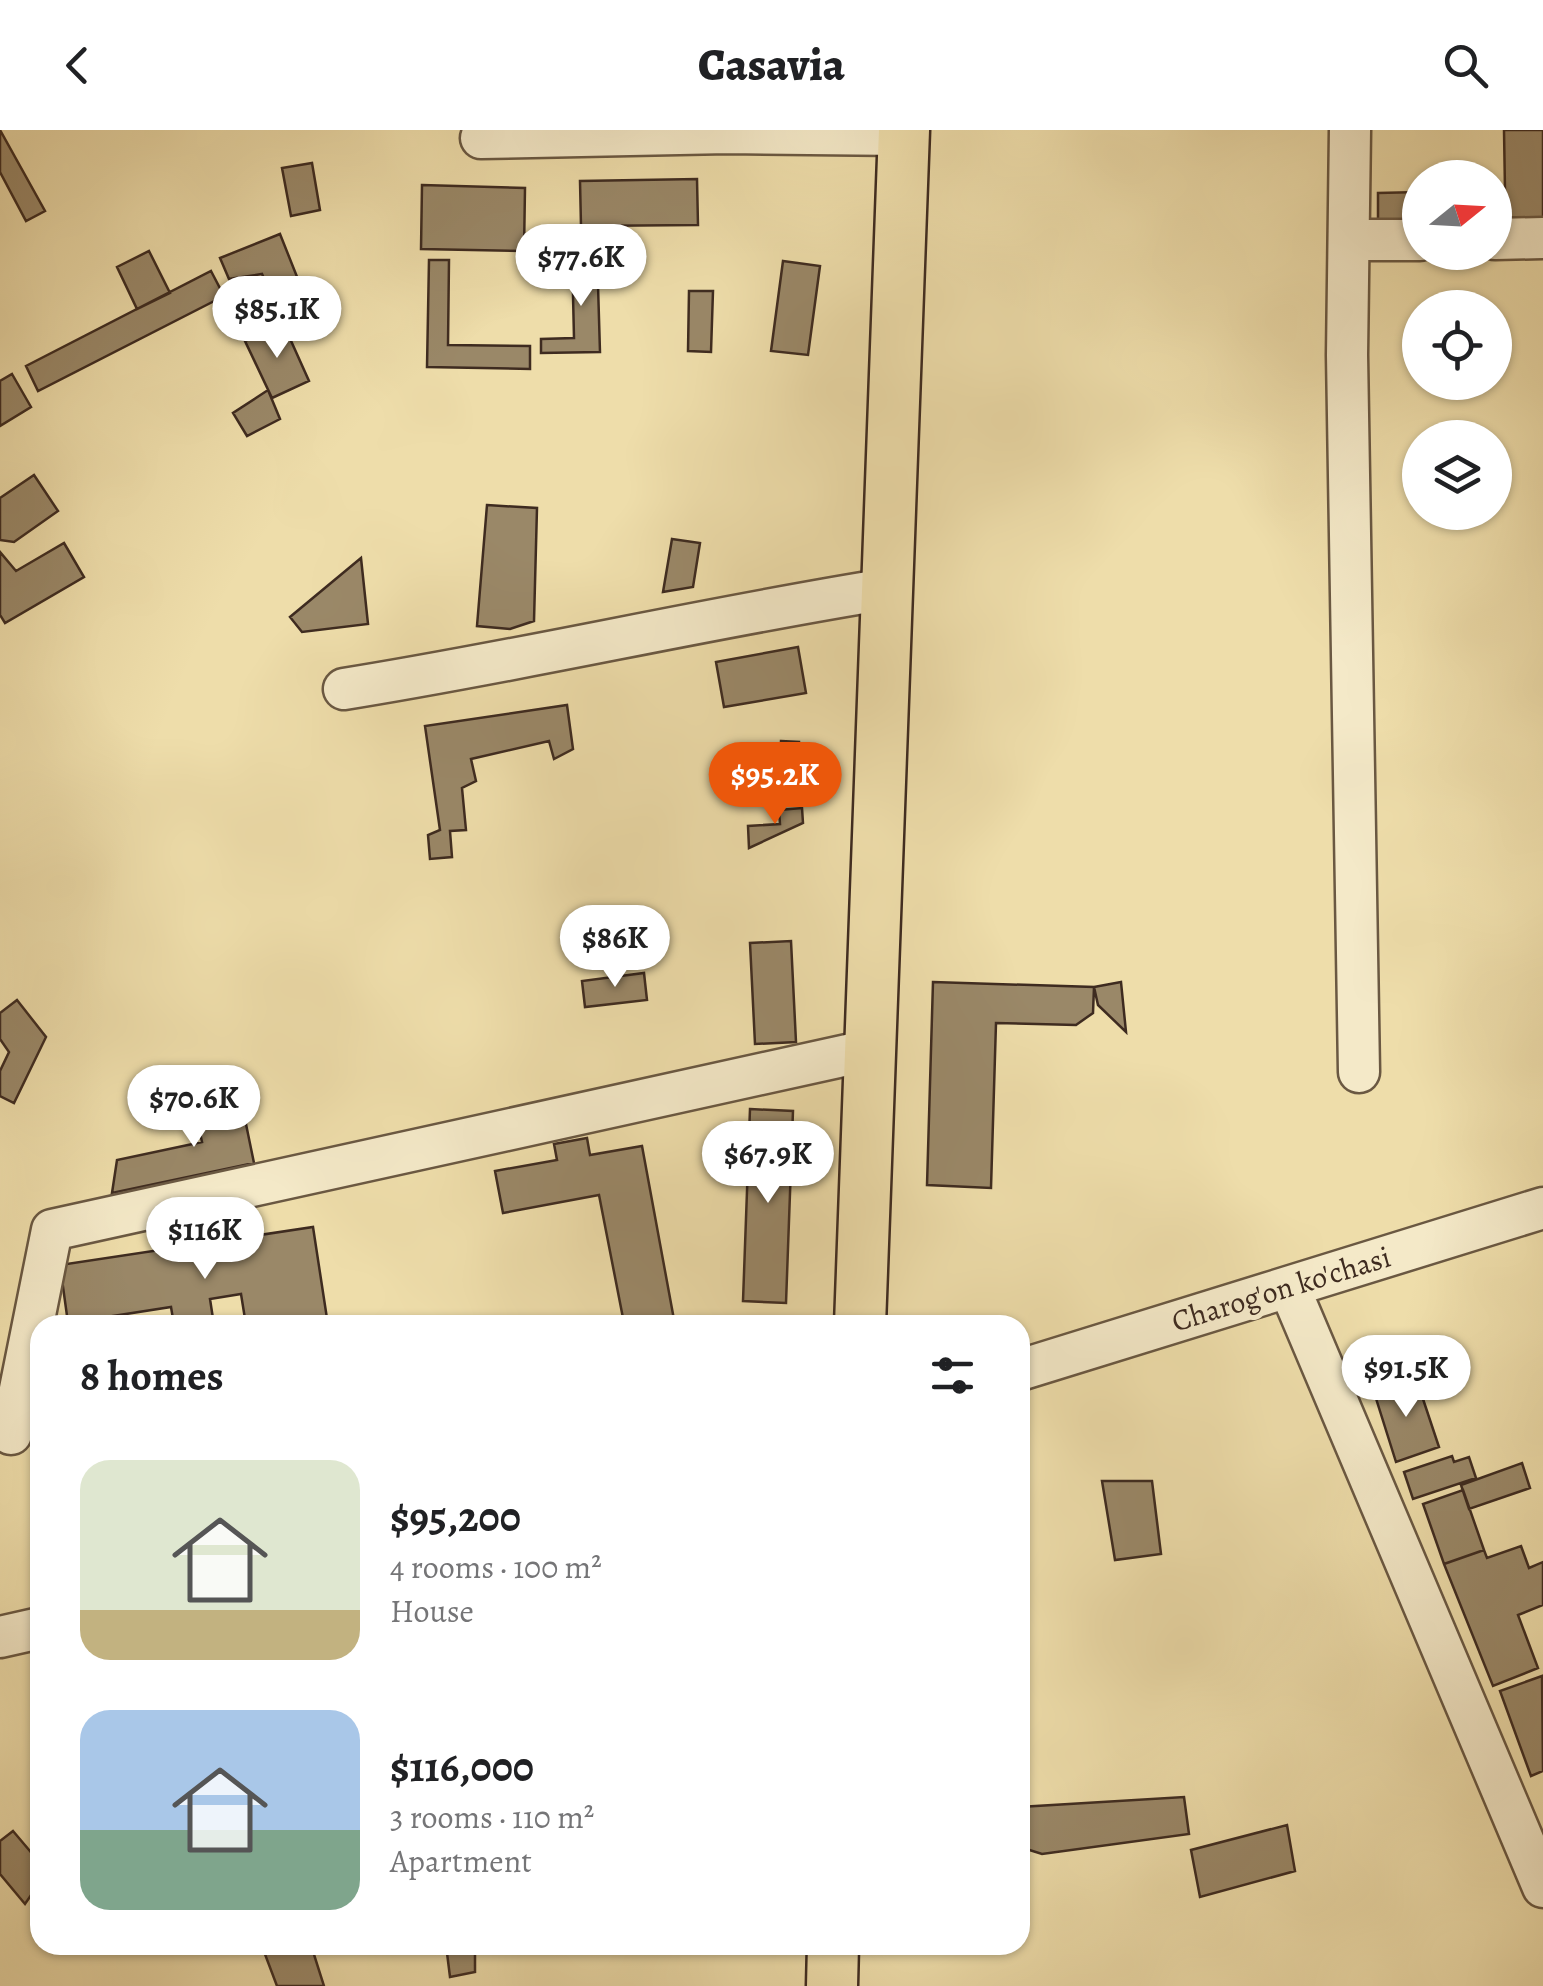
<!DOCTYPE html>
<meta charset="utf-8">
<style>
:root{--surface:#fff;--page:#f2f2f2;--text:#202124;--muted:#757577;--accent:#ea580c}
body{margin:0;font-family:Alegreya,serif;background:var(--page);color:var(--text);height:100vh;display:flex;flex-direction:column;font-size:38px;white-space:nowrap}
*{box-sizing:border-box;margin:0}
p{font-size:32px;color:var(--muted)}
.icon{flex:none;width:55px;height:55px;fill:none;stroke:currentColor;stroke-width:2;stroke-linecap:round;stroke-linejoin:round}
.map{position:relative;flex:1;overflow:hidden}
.drawer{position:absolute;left:30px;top:1185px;width:1000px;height:640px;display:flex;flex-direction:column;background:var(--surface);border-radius:30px;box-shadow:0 2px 8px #0004}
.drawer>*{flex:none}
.needle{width:65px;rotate:72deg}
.tools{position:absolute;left:1402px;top:30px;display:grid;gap:20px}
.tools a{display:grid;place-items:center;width:110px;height:110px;border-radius:50%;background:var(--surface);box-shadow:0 2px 8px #0004;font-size:50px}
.price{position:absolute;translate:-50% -85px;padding:0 22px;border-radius:35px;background:#fff;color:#222;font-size:32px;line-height:65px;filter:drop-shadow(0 2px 5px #0008)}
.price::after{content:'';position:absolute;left:50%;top:60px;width:30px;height:22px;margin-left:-15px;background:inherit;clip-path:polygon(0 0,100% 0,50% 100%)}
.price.selected{background:var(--accent);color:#fff}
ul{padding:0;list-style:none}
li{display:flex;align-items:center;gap:30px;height:250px;padding:0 50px}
li span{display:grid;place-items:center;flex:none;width:280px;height:200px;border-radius:30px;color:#555}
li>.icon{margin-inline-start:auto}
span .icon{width:120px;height:120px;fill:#fffc;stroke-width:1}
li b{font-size:42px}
h2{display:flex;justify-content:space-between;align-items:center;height:120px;padding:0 50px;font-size:42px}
header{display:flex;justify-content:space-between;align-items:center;height:130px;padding:0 50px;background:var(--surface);font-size:45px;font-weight:800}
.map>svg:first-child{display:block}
.building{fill:#9a8868;stroke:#3e2b20;stroke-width:2.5}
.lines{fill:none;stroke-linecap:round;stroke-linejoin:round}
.minor-casing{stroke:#6a5842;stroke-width:45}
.major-casing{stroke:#3e2b20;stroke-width:55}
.minor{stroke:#f4e9c8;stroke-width:40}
.major{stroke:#eda;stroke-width:50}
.labels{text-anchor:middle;stroke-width:10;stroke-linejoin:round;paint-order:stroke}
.street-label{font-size:30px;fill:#3e2b20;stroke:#f4e9c8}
</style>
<header><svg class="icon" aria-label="back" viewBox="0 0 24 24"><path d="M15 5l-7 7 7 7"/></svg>Casavia<svg class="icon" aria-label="search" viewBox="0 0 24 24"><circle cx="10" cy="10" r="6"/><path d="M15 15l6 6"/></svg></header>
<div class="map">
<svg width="1543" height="1856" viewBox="0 0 1543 1856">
<rect width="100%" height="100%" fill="#eda"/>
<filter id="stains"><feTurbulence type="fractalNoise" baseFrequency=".002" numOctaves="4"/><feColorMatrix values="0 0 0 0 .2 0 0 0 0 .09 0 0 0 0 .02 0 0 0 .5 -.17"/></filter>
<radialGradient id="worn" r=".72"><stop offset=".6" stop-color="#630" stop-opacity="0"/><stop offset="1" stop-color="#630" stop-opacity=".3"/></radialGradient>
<path class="building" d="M0 0 45 81 26 91 0 42Z
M1504 0H1543V87L1495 88V61H1505Z
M312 33 320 80 291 86 282 38Z
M697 49 698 95 581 96 580 51Z
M422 55 525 58 524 121 421 119Z
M1420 62V89L1378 90V63Z
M280 104 311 182 283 193 262 144 229 149 220 128Z
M149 121 170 163 137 179 117 137Z
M597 121 600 222 541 223V209L574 208 572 122Z
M429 130H449L448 215 530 216V239L427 237Z
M783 131 820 136 808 225 771 221Z
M211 141 224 166 38 261 26 236Z
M689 161H713L711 222 688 221Z
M283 193 309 251 272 268 245 211Z
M12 244 31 277 0 296V251Z
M268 260 280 289 247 306 233 283Z
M34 345 58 381 14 412 0 410V368Z
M487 375 537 378 534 491 510 499 477 496Z
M672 409 700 413 693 457 663 462Z
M64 413 84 447 5 493 0 485V422L16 441Z
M361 428 368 494 302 502 290 487Z
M798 517 806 563 724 577 716 532Z
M567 575 573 619 554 629 549 611 471 629 476 651 462 658 466 700 450 701 452 727 430 729 428 705 440 700 425 596Z
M781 611 799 612 798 639 780 638Z
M802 678 803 693 749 718 748 696 780 694 779 680Z
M791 811 796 912 755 914 750 813Z
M644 843 647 870 585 877 582 851Z
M933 852 1094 857 1093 883 1076 895 996 893 991 1058 927 1055Z
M1121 852 1126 902 1098 875 1094 857Z
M17 870 46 907 14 973 0 966V941L9 922 0 909V883Z
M240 965 254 1033 112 1063 117 1030 202 1012 194 975Z
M750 979 793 981 786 1173 743 1171Z
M587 1008 590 1025 642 1016 675 1195H603L623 1188 599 1065 503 1083 495 1041 557 1030 554 1014Z
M313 1097 328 1195H246L241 1164 210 1169 214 1195H174L171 1177 68 1193 60 1135Z
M1416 1248 1439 1317 1396 1332 1374 1262Z
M1452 1326 1454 1332 1469 1327 1476 1348 1413 1369 1404 1342Z
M1522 1333 1530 1358 1469 1379 1461 1355Z
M1102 1351H1152L1161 1424 1115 1430Z
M1463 1360 1484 1420 1444 1434 1423 1374Z
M1521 1416 1529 1438 1543 1432V1475L1518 1485 1538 1538 1493 1556 1444 1434 1484 1420 1487 1428Z
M1542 1546 1543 1641 1531 1646 1500 1561Z
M1184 1667 1189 1704 1042 1724 1020 1717V1677Z
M1287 1695 1295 1741 1200 1767 1191 1720Z
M13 1701 40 1733V1752L25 1774 0 1744V1711Z
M273 1815H311L324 1856H277L263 1819Z
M446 1815H475V1842L450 1847Z"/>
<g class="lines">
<defs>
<path id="minor" d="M1350 0 1347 225 1359 942
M481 8 728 3 904 5
M1495 109 1543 108
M1349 110H1420
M344 559C526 530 705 488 887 459
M1289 1157 1543 1757
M1020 1240 1543 1078
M11 1304 52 1100 870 920
M0 1507 40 1498"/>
<path id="major" d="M860 1195 904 0
M832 1856 833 1815"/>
</defs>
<use href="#minor" class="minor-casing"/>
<use href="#major" class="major-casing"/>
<use href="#minor" class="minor"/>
<use href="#major" class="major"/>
</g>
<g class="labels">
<g class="street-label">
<text transform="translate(1281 1159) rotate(-17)" y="10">Charog'on ko'chasi</text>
</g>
</g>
<rect width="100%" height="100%" filter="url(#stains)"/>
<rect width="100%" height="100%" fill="url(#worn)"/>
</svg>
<div class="tools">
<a><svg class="needle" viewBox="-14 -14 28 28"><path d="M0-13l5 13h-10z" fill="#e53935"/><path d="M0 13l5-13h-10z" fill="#757577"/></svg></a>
<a><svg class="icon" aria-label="locate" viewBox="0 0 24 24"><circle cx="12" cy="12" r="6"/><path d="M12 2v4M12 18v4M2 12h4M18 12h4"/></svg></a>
<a><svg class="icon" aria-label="layers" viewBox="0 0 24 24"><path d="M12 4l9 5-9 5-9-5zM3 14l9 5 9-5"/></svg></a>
</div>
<b class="price" style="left:581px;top:179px">$77.6K</b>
<b class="price" style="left:277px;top:231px">$85.1K</b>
<b class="price selected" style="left:775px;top:697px">$95.2K</b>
<b class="price" style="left:615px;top:860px">$86K</b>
<b class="price" style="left:194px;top:1020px">$70.6K</b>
<b class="price" style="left:768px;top:1076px">$67.9K</b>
<b class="price" style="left:205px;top:1152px">$116K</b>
<b class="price" style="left:1406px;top:1290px">$91.5K</b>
<section class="drawer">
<h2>8 homes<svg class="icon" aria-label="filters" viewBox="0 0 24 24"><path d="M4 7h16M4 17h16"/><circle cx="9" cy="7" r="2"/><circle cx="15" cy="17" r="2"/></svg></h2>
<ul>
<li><span style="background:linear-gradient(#dfe7d0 75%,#c2b280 0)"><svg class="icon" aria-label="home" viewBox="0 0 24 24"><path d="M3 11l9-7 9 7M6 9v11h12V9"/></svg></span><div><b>$95,200</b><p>4 rooms · 100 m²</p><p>House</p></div></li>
<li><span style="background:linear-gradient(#a9c7e8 60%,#7fa58c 0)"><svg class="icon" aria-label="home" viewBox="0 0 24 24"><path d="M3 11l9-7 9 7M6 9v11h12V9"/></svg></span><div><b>$116,000</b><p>3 rooms · 110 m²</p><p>Apartment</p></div></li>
</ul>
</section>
</div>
